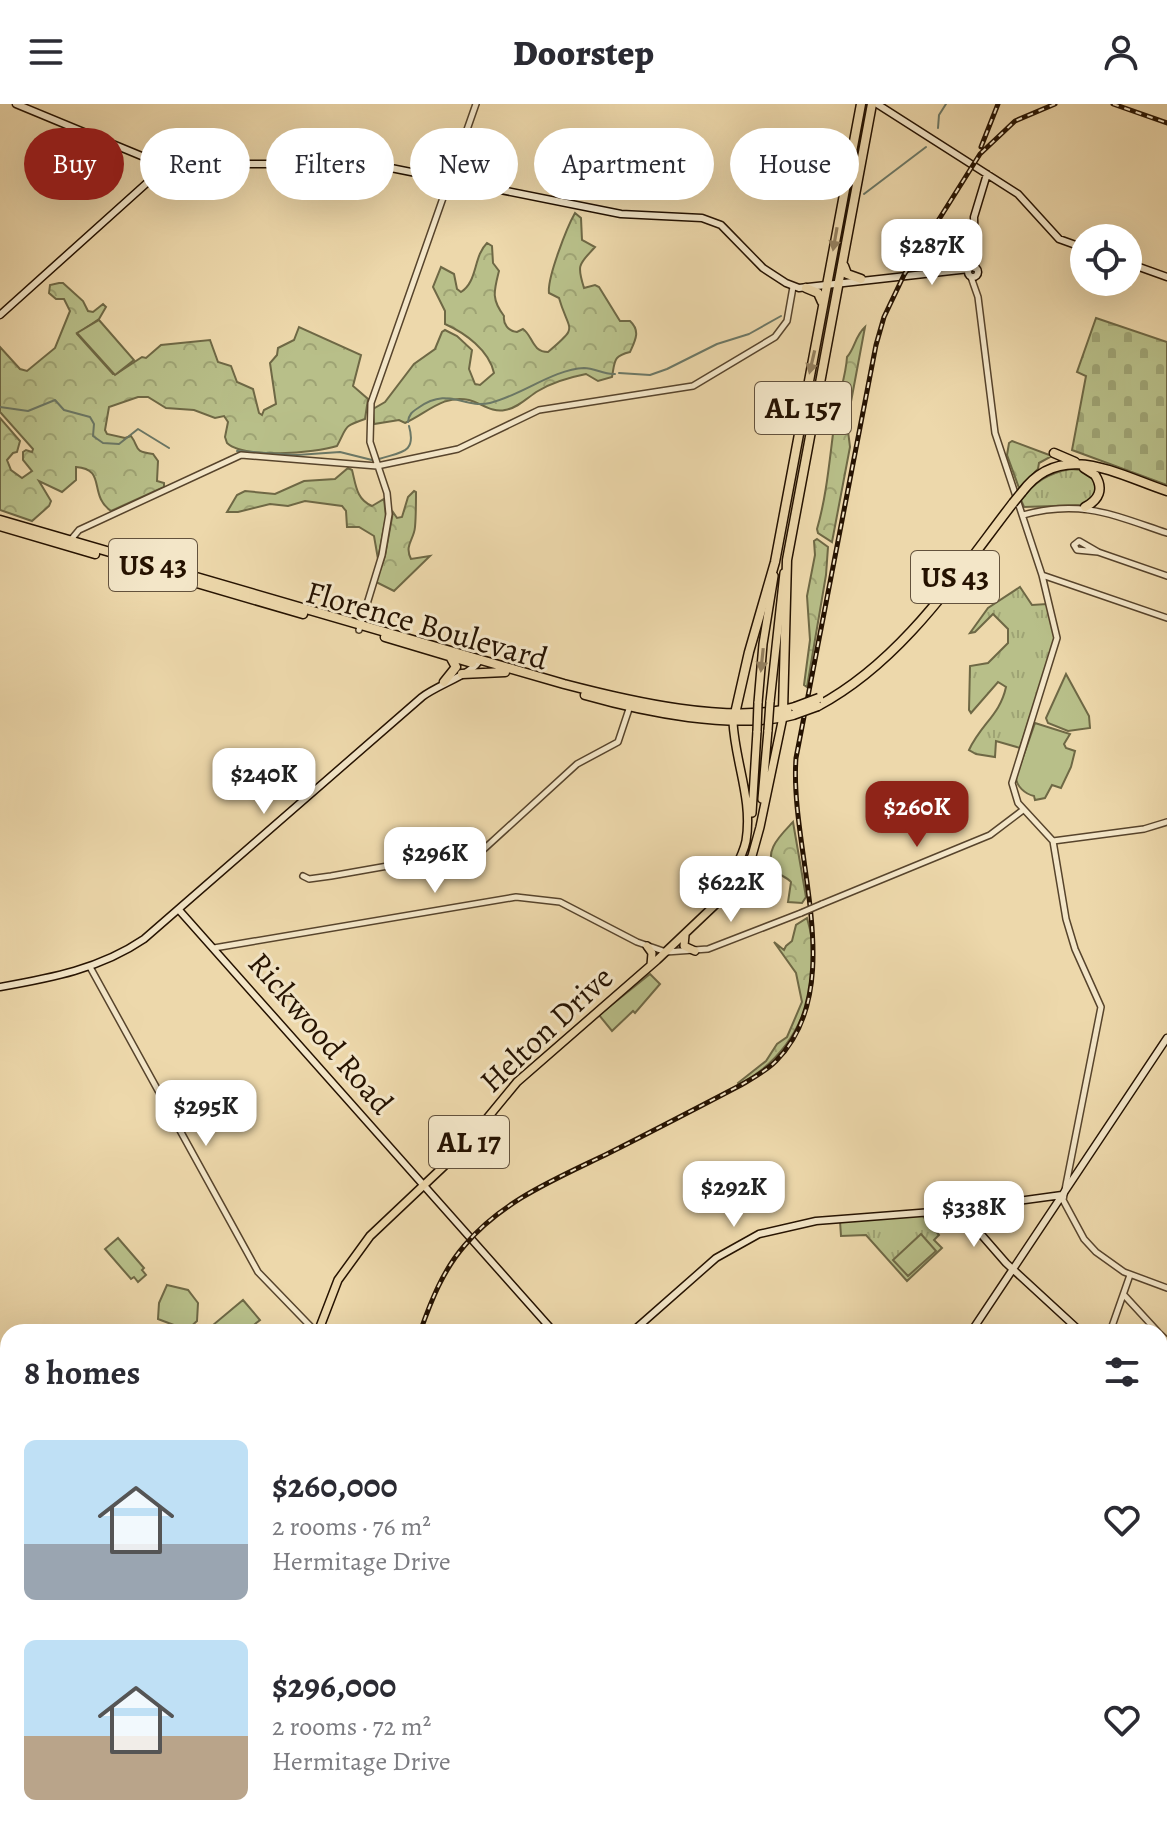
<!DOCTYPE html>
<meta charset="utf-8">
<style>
:root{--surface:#fff;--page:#f2f2f3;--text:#2b2b33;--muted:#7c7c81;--accent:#8f2418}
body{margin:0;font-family:Alegreya,serif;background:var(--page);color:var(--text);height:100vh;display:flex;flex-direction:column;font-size:30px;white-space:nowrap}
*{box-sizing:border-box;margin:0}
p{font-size:26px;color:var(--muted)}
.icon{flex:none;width:44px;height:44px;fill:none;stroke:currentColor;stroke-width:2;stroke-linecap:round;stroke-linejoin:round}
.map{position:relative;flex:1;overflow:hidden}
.sheet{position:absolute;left:0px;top:1220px;width:1168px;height:512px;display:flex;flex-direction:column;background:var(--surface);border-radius:24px 24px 0 0;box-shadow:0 8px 32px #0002}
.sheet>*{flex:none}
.hud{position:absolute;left:24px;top:24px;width:1120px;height:72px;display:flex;gap:16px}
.tools{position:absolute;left:1070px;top:120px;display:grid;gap:16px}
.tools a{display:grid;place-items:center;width:72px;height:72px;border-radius:50%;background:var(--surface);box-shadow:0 8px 32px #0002;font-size:40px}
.price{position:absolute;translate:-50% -68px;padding:0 18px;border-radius:16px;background:#fff;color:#222;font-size:26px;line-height:52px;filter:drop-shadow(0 2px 4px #0008)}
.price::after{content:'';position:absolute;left:50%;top:48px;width:24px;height:18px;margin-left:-12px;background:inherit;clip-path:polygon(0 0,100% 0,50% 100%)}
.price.current{background:var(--accent);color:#fff}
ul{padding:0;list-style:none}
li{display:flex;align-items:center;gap:24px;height:200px;padding:0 24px}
li span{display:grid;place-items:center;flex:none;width:224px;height:160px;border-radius:12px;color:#555}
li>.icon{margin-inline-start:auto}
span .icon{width:96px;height:96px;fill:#fffc;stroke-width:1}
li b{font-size:34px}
h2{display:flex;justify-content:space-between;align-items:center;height:96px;padding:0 24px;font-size:34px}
.tag{padding:0 28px;border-radius:36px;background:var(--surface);box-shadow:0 8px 32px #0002;font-size:28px;line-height:72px}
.tag.current{background:var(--accent);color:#fff}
header{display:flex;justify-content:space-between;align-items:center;height:104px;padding:0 24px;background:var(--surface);font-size:36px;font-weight:800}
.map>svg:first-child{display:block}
.forest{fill:url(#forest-crowns);stroke:#6e6845;stroke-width:2}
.cemetery{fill:url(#cemetery-stones);stroke:#6e6845;stroke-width:2}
.park{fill:url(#park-tufts);stroke:#6e6845;stroke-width:2}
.pitch{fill:#b8bf89;stroke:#6e6845;stroke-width:2}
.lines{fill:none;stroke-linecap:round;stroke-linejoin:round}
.stream{stroke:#6b7765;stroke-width:2}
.tertiary-casing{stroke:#57442c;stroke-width:8}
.secondary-casing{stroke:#251201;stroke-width:9}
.primary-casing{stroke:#251201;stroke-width:10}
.trunk-casing{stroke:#251201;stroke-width:11}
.tertiary{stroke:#f3e6c8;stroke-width:5}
.secondary{stroke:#f3e6c8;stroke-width:6}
.primary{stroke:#edd8ab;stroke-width:7}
.trunk{stroke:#edd8ab;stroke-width:8}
.rail-casing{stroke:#251201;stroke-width:5}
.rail{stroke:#f3e6c8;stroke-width:2;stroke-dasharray:6;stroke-linecap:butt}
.tertiary-bridge-casing{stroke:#57442c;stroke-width:8;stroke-linecap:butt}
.primary-bridge-casing{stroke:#251201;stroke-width:10;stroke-linecap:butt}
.trunk-bridge-casing{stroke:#251201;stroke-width:11;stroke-linecap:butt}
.tertiary-bridge{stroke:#f3e6c8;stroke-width:5}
.primary-bridge{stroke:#edd8ab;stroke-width:7}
.trunk-bridge{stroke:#edd8ab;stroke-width:8}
.oneway{fill:#937f5e}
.labels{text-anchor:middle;stroke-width:6;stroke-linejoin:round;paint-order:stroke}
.shield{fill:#f3e6c8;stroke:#63523d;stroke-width:2}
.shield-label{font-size:30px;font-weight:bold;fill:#251201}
.street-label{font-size:32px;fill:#251201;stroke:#f3e6c8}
</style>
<header><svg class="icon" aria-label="menu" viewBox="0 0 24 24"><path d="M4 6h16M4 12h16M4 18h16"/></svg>Doorstep<svg class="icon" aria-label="person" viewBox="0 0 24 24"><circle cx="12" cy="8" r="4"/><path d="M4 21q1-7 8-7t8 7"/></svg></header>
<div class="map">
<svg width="1167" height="1732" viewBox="0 0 1167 1732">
<defs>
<pattern id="forest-crowns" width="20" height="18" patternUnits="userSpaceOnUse" patternTransform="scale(2)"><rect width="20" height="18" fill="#b8bf89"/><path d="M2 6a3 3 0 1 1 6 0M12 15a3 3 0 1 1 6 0" fill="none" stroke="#9ea374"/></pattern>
<pattern id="cemetery-stones" width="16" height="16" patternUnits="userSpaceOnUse" patternTransform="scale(2)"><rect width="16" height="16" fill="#b8bf89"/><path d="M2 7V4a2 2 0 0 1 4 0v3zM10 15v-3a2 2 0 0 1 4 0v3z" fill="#9ea374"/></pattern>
<pattern id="park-tufts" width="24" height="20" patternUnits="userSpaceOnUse" patternTransform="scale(2)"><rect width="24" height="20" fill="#b8bf89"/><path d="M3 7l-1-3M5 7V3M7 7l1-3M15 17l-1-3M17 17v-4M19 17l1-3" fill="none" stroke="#9ea374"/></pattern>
</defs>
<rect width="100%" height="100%" fill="#edd8ab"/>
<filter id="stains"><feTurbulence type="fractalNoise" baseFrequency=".0025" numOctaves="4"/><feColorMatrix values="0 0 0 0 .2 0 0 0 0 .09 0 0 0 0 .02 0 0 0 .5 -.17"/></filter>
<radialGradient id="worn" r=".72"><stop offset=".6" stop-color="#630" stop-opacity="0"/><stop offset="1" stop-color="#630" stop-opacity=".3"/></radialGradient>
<path class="forest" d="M575 109 581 114 582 136 595 143C580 160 576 159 584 184L595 181 599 183 620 217H630C641 227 635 237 630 248 613 252 615 257 612 273L598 277 586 270C571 273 551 279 538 287 528 293 518 304 505 306 492 309 481 299 469 296 443 290 426 310 405 319L399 316 374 320 373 305 385 298 414 260 435 245 442 228 445 226 457 232 472 246 469 265 475 280 480 281 494 269C489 246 465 229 445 220V207L433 183 441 163 454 170 457 185 461 188C478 177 473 153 487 139L492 142 493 159 499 167C494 187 491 195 504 212 503 220 508 227 517 228L523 225C533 232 532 248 548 248 580 221 569 229 559 194L549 189C547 174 567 123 575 109Z
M59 179H63L83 197 88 207 93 208 103 200 106 203 99 215 77 230 113 270H116L142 253 146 254 161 241 210 236 218 258 231 262 237 278 253 285 259 309 262 311 264 306 276 300 270 259 277 251 278 244 294 236 299 223 361 251 353 282 368 295 365 315C342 323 348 322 337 342 315 349 244 355 227 339L225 333 228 318 224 312 215 314 194 306 166 304 148 293H138L109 303 105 326 107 330 125 334 131 332C140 344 132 347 153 350L158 357 157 377 164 379V383L111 407C88 391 107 365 76 363V376L62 388 39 377 51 397 49 402 32 417 0 406V314L20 337 17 348 13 349 7 356 11 366 22 374 32 367 23 356V348L26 346 32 348 33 345 0 308V243L20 265 27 267 55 244 70 207 64 195H56L49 189 50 181Z
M865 223 847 319 850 343 832 438 818 429 817 425C828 387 830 347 836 308 839 289 846 272 847 253 855 244 855 232 865 223Z
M1012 337 1052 352 1039 359 1038 365 1019 384 1007 351 1009 339Z
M348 364 352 366C356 381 356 395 372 402L384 395 386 413 378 455 374 432 359 423H347L346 407 342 402 305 397 288 402 270 400 238 408H227L237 391 245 387 275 390 304 377 335 375Z
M414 387 416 388C416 400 416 412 415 423 414 436 404 441 411 455L430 452 394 487 376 478 385 452 393 408 397 414 402 413 408 393Z
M817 435 828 443 826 471 807 583 804 581 810 536 807 492 815 451 814 437Z
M793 718 806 793 802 799 788 798 791 778C787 773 780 772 776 767 761 748 782 730 793 718Z
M807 814C827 881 799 948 739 981L738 979 766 957 777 940 787 933 802 898 796 869 774 838 784 846 786 842 792 837 796 821Z"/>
<path class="cemetery" d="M1096 214 1167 238V381L1072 346 1086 272 1077 268Z"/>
<path class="park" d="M1070 365 1083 366 1094 373 1096 392 1083 401 1024 403 1021 396C1034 378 1049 369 1070 365Z
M1020 483 1032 501 1047 500 1055 535 1020 644 996 637 995 653 976 650 969 646C981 620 1000 611 1006 583L998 578 971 609 969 606 970 562 988 559 1008 539V525L993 510 975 528 970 529 988 504Z
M922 1111 939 1131 934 1136 942 1144 907 1177 866 1131 841 1132 840 1117Z"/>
<path class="pitch" d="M99 216 134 256 115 271 77 229Z
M1066 570 1089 612 1090 624 1068 627 1048 619 1046 614Z
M1035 619 1070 630 1064 640 1066 644 1075 647 1071 663 1061 684 1052 681 1045 694 1035 696 1034 692C1025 690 1016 682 1016 673Z
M650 870 660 880 635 909 633 907 612 927 599 911Z
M921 1130 936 1147 908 1172 893 1156Z
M118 1134 144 1164 142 1166 146 1171 138 1178 134 1173 131 1175 105 1145Z
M167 1181 188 1186 198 1199 197 1217 187 1226 158 1215 159 1199Z
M243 1196 260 1216 245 1228H219L213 1221Z"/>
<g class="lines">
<path class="stream" d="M938 24 939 11 946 0
M864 90 926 43
M619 269 650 271 667 265 717 240 749 230 781 212
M0 303 28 307 55 296 64 306 90 313 94 320 93 332 103 339 119 340 138 325 169 344
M408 318C409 310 412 308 418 304 449 282 463 305 490 299 520 292 554 265 584 264 595 264 604 271 615 270
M237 347 297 351 340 348 372 356
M379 355C400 348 417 350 409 322
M0 1592 8 1593
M416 1724 418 1732"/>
<defs>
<path id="tertiary" d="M971 173 978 193 995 329 1042 471 1057 534 1012 679 1018 699 1053 737
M1023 411C1081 395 1113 411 1167 429
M69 438 79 426 241 351 377 362 458 345 539 306 693 282 775 233 787 217 793 183
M1098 448 1077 446 1074 441 1079 437 1098 448 1167 472
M1042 471 1167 514
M359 526 382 451 389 410 387 389 370 338 371 299 476 0
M1053 737 1066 815 1075 845 1101 903 1063 1096 1084 1135 1096 1148 1124 1168 1167 1184
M1053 737 1144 725 1167 718
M303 772 309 775 331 772 484 745 577 660 618 638 630 602
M822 800 990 731 1023 706
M214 844 516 793 560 798 637 838 666 848 708 845 801 809
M90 863 258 1168 316 1228
M1124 1191 1158 1228
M1110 1228 1130 1171
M1160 1230 1167 1237
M0 1260 8 1259
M189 1724 207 1732
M584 1724 594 1732"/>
<path id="secondary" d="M16 0 144 53 168 60H371L621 110 702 114 721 121 763 164 786 179 799 184 969 165
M877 0 1018 90 1059 135 1084 144
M1128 159 1167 173
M968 168a5 5 0 1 1 10 0a5 5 0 1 1-10 0Z
M975 164 974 113 987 70
M0 211 168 60
M179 806 554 1228
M0 883C51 874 100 865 144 835L422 593C437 581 475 569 480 555
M969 1104 972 1120 1006 1159 1081 1228
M632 1228 716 1154 759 1130 816 1117 945 1107 1062 1091
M971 1228 1167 934
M1160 1278 1167 1279
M0 1511H8
M1160 1511 1167 1458
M1115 1724 1119 1732
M698 1732 703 1724"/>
<path id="primary" d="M770 598 784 469
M758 599 763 540 774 472
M762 695 768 626
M752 709 757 627
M724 790C730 771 742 756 746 737 753 696 735 658 733 618
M685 831 684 842 695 847
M647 842 652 849 651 861
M318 1228 338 1176 370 1132 461 1046 517 978 657 856 736 781 752 752 760 723 783 613
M0 1475 8 1481
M488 1724 495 1732
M73 1732 82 1724"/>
<path id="trunk" d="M844 162 847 170 861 175
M806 184 818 189 822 198
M1054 349 1075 358
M1084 364 1095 371C1104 385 1099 396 1085 403
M1022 388C1061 335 1118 371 1167 387
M0 416 564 580C629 597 730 621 795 603
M0 422 95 450
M166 470 303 510
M385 533 472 559
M462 570 505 568
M444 578 456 563 451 554
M585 591C645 608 732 626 793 611
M818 602C902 557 956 473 1013 399
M783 607 787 456 872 0
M734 614 749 548 775 458 861 0"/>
</defs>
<use href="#tertiary" class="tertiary-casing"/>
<use href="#secondary" class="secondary-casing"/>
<use href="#primary" class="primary-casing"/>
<use href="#trunk" class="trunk-casing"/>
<use href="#tertiary" class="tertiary"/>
<use href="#secondary" class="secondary"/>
<use href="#primary" class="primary"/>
<use href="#trunk" class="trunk"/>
<defs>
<path id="rail" d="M1113 0 1167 19
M981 43 998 0
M420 1228C431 1197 443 1166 465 1141 503 1096 558 1074 609 1049 653 1027 697 1004 741 981 753 974 766 967 776 957 850 882 789 748 796 654L876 241 884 213 904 171 980 50 1015 17 1055 0
M0 1528H8"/>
</defs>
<use href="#rail" class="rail-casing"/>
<use href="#rail" class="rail"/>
<defs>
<path id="tertiary-bridge" d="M801 809 822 800"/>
<path id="primary-bridge" d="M768 626 770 598
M757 627 758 599"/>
<path id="trunk-bridge" d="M1013 399 1022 388
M795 603 819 594
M793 611 818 602"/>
</defs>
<use href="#tertiary-bridge" class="tertiary-bridge-casing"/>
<use href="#primary-bridge" class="primary-bridge-casing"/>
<use href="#trunk-bridge" class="trunk-bridge-casing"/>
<use href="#tertiary-bridge" class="tertiary-bridge"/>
<use href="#primary-bridge" class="primary-bridge"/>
<use href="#trunk-bridge" class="trunk-bridge"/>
</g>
<defs><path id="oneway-solid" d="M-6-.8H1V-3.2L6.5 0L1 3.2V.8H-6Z" transform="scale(2)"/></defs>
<g class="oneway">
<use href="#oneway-solid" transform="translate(835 135) rotate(100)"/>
<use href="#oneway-solid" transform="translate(812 258) rotate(103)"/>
<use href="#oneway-solid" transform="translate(762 556) rotate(96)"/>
</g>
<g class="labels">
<g class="shield">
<rect x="755" y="278" width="96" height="52" rx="6"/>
<rect x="109" y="435" width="88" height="52" rx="6"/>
<rect x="911" y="447" width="88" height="52" rx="6"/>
<rect x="429" y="1012" width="80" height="52" rx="6"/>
</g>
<g class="shield-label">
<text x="803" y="314">AL 157</text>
<text x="153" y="471">US 43</text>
<text x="955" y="483">US 43</text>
<text x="469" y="1048">AL 17</text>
</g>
<g class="street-label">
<text transform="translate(427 521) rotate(16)" y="11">Florence Boulevard</text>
<text transform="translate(546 925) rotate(-43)" y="11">Helton Drive</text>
<text transform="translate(321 929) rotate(49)" y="11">Rickwood Road</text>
</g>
</g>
<rect width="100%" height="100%" filter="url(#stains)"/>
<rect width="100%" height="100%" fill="url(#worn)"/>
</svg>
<div class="tools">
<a><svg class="icon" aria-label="locate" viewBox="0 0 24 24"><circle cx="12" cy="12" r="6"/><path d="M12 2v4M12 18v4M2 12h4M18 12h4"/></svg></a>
</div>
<b class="price" style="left:932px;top:183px">$287K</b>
<b class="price" style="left:264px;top:712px">$240K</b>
<b class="price current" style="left:917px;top:745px">$260K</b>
<b class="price" style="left:435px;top:791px">$296K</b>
<b class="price" style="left:731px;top:820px">$622K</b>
<b class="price" style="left:206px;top:1044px">$295K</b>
<b class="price" style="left:734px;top:1125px">$292K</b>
<b class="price" style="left:974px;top:1145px">$338K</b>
<div class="hud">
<a class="tag current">Buy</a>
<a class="tag">Rent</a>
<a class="tag">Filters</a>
<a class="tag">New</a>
<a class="tag">Apartment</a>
<a class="tag">House</a>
</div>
<section class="sheet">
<h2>8 homes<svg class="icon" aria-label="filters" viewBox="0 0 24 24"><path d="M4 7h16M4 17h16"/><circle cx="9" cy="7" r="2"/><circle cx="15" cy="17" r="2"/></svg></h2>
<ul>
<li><span style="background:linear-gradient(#bfe0f5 65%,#9aa5b1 0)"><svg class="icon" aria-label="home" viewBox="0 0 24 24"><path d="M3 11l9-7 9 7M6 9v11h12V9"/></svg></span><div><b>$260,000</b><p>2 rooms · 76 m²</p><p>Hermitage Drive</p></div><svg class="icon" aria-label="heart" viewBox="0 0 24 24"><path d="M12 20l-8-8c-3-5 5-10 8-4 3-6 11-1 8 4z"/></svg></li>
<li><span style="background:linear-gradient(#bfe0f5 60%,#b9a48a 0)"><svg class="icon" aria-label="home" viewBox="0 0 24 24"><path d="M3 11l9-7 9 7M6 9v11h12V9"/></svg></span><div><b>$296,000</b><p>2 rooms · 72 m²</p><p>Hermitage Drive</p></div><svg class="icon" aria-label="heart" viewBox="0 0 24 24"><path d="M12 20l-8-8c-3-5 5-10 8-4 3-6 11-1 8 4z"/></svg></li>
</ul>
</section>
</div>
